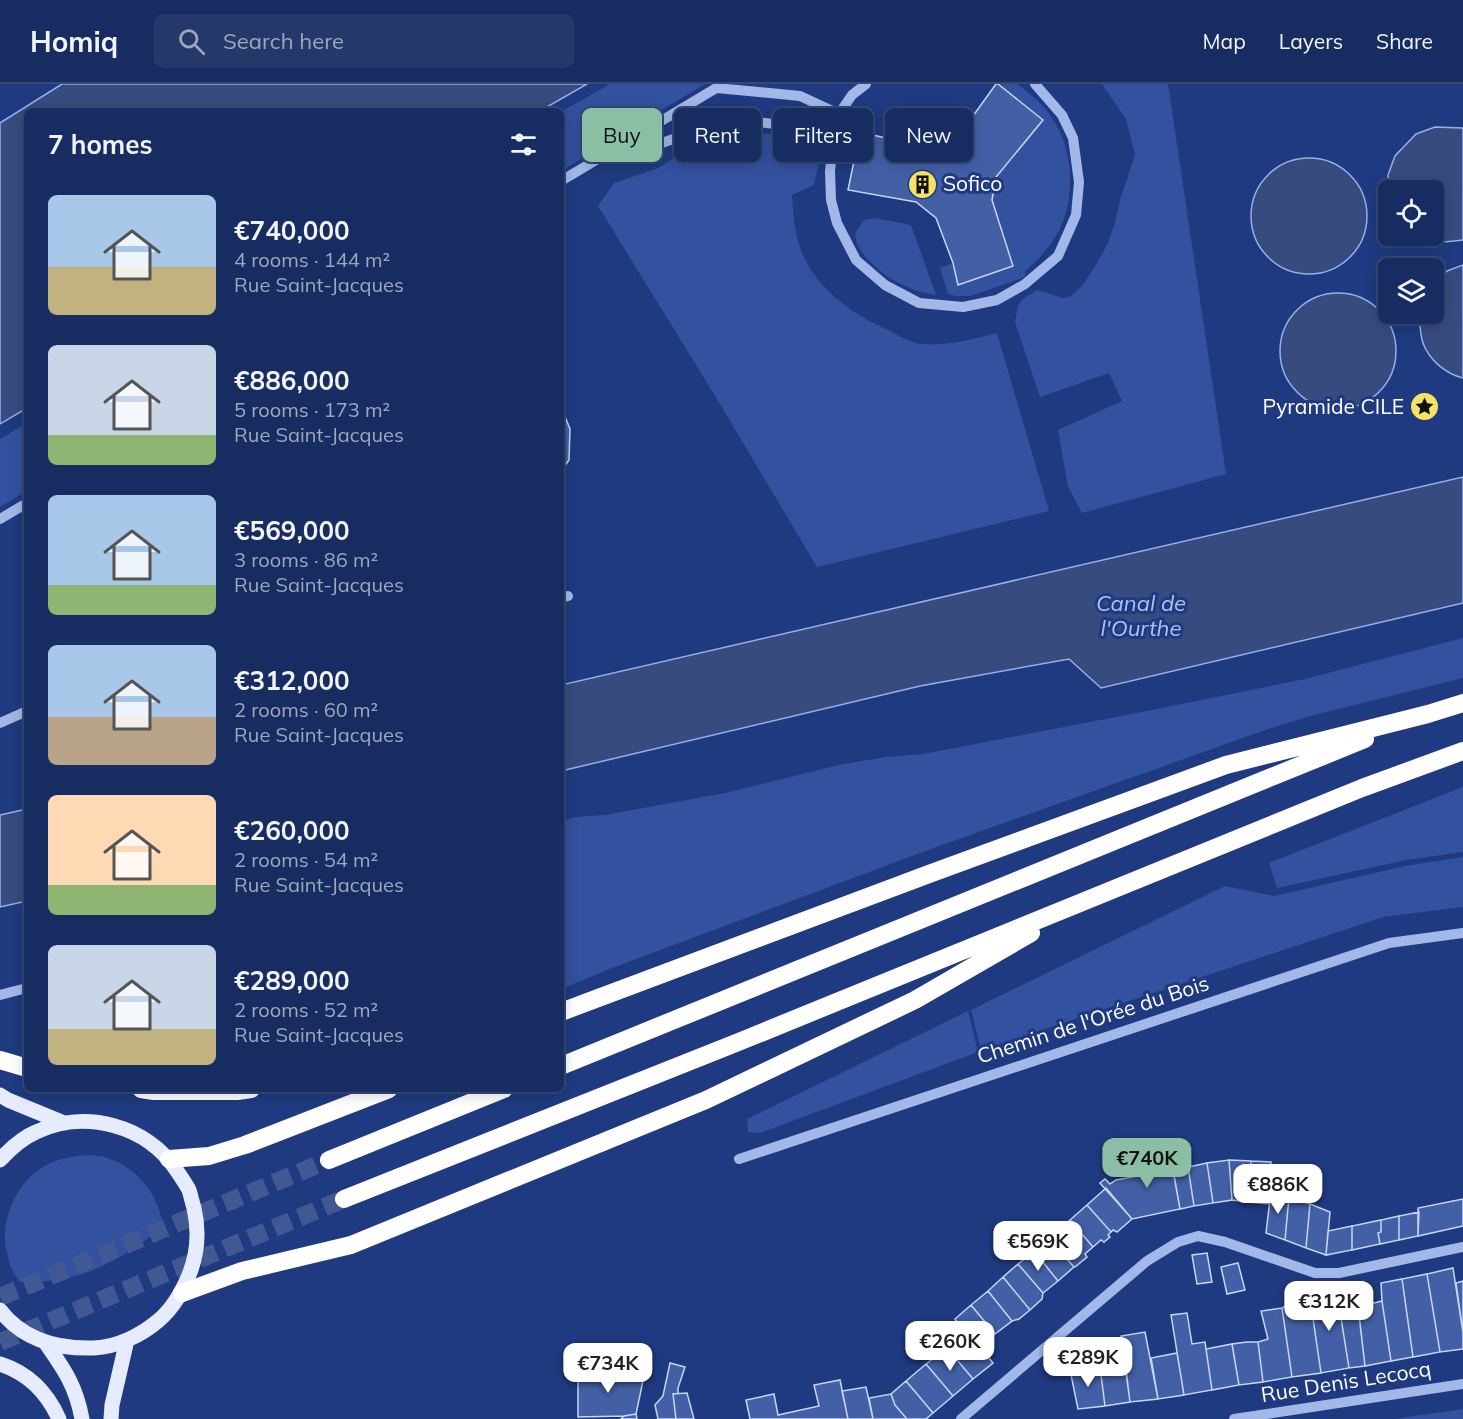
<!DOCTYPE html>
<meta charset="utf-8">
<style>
:root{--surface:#172c60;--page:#243869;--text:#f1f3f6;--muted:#9ea7bd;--line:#364875;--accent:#8abfa5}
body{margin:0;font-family:Mulish,sans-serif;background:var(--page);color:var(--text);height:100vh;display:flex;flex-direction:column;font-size:22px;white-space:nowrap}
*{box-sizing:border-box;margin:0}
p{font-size:20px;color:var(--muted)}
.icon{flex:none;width:33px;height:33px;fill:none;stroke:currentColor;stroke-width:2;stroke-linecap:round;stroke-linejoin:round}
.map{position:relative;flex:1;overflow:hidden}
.side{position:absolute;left:24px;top:24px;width:540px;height:984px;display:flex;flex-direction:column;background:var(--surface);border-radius:9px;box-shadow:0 3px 15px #0003,0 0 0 2px var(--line)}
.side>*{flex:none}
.hud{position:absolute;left:582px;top:24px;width:570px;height:54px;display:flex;gap:12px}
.buttons{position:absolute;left:1378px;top:96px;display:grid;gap:12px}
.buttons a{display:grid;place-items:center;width:66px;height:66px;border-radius:9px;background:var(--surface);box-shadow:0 3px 15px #0003,0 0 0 2px var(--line);font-size:30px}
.price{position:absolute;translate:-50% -51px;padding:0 14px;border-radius:12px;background:#fff;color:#222;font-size:20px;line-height:39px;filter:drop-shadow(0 2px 3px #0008)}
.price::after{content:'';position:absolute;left:50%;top:36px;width:18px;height:14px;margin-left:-9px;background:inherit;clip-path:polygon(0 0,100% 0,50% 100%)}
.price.on{background:var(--accent);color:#111}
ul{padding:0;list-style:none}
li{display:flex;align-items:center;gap:18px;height:150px;padding:0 24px}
li span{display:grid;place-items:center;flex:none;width:168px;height:120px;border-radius:9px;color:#555}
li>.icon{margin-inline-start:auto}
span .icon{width:72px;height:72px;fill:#fffc;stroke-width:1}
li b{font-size:26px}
h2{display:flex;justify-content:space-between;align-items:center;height:72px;padding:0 24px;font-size:26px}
.chip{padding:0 21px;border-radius:9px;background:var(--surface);box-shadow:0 3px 15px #0003,0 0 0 2px var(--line);font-size:21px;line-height:54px}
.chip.on{background:var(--accent);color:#111}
header{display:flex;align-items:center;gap:36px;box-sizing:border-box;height:84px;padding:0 30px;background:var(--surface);border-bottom:2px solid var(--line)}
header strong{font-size:28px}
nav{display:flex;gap:33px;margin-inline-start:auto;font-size:21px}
.search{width:420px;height:54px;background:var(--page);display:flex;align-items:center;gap:15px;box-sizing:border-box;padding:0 21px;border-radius:9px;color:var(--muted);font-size:22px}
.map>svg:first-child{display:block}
.green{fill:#32519e}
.water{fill:#374b7f;stroke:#96b0ea;stroke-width:1.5}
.building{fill:#4360a7;stroke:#c7d5f6;stroke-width:1.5}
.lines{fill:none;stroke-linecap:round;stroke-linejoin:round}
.highway-tunnel{stroke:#415893;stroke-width:18;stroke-dasharray:18 9;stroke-linecap:butt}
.minor{stroke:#a3b8e8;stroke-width:10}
.major{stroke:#e6ebfe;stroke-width:15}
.highway{stroke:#fff;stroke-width:18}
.labels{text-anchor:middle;stroke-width:6;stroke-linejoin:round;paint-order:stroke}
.poi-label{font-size:21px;fill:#fff;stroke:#1f3a80;text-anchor:start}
.street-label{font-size:21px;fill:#fff;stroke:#1f3a80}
.water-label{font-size:22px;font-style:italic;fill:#aec2f0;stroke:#1f3a80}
</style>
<header>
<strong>Homiq</strong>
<div class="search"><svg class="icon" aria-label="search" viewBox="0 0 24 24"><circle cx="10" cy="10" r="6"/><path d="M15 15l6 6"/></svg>Search here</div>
<nav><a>Map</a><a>Layers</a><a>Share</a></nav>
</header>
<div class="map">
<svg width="1463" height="1335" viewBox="0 0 1463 1335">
<rect width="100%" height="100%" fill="#1f3a80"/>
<path class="green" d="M610 0H705L561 87V28Z
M998 0C1003 0 1012 0 1017 0 1021 2 1027 8 1031 11 1067 39 1078 90 1065 132 1058 154 1043 172 1025 187V193L971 212H956L948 210 940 184 953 179 958 200 1013 182 992 116 996 93 1043 36Z
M1102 0H1168L1226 390 1082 429 1068 403 1058 346 1122 317 1109 289 1040 313 1015 238 1018 221 1023 215 1037 206 1063 214 1071 212 1082 202 1096 181 1107 161 1114 142 1120 116 1135 71 1126 35Z
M739 48 770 50 818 61 820 74 814 101 792 111C793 123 793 136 796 148 805 196 844 226 886 245 895 249 910 259 920 260 946 262 971 256 997 249L1049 427 817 483 714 310 598 122 614 99 658 84 699 58Z
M875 134 911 141 936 211C922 209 908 204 895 197 882 190 851 165 856 148 857 144 862 140 864 136Z
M27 339V407L0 423V355Z
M1463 554V594L1314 631 1268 645 920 769 612 884 561 905V737L576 733 605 731 725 709 843 680 886 673 923 670 1152 626 1305 595Z
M1463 703V768L1406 776 1277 804 1269 779Z
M1463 773V823L1383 833 981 966 971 926 1225 802 1274 812 1405 782Z
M968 927 978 968 760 1049 748 1048 747 1035Z
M89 1071C95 1072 102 1072 108 1074 139 1085 158 1110 163 1142 140 1163 101 1187 71 1193 54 1197 37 1198 20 1198 17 1194 14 1190 12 1186 10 1182 9 1177 8 1173 7 1168 5 1163 5 1159 3 1128 20 1094 48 1080 61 1074 75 1072 89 1071Z
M1463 1325V1335H1394Z"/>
<path class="water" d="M62 0H587L540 27H27V324L0 340V39Z
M1435 43 1463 44V156C1448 158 1432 160 1419 152H1434V106H1389L1388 91 1395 72 1416 50Z
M1251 132a58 58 0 1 1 116 0a58 58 0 1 1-116 0Z
M1463 181V294C1446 290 1429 276 1423 259 1420 251 1420 239 1419 230H1434V201L1447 187Z
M1280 267a58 58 0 1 1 116 0a58 58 0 1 1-116 0Z
M1463 393V519L1101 604 1069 575 920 602 561 687V601Z
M27 725V817L0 823V731Z"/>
<path class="building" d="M996 0H998L1043 36 996 93 992 116 1013 182 958 201 953 179 936 134 916 118 848 106 860 48 932 65 955 57Z
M561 323 570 345 569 376 561 387Z
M1170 1070 1180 1125 1132 1135 1100 1099 1105 1095 1110 1100 1116 1096 1143 1091 1141 1076Z
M1229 1076 1251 1077 1249 1118 1232 1116Z
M1229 1076 1232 1116 1213 1119 1207 1079Z
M1251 1077 1271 1078 1269 1120 1249 1118Z
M1207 1079 1213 1119 1194 1122 1188 1083Z
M1188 1083 1194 1122 1180 1125 1173 1085Z
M1106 1104 1132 1135 1117 1148 1113 1146 1111 1148 1087 1121Z
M1271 1107 1289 1113 1285 1156 1266 1149Z
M1289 1113 1310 1120 1306 1164 1285 1156Z
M1463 1115V1142L1418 1152V1124Z
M1310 1120 1330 1128 1326 1171 1306 1164Z
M1087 1121 1111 1148 1108 1151 1110 1153 1104 1158 1101 1156 1093 1163 1070 1136Z
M1419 1128 1418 1152 1399 1156V1132Z
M1399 1132V1156L1380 1160 1378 1149 1381 1148V1136Z
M1070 1136 1093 1163 1085 1170 1087 1173 1075 1183H1074L1048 1154Z
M1381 1136V1148L1378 1149 1380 1160 1352 1166V1142Z
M1352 1142V1166L1326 1171 1328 1147Z
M1048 1154 1074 1183 1058 1197 1034 1167Z
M1034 1167 1058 1197 1043 1209 1018 1180Z
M1207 1169 1212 1198 1197 1200 1192 1171Z
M1238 1179 1245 1206 1227 1210 1221 1183Z
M1018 1180 1043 1209 1042 1215 1030 1226 1003 1193Z
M1453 1184 1463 1249V1265L1440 1268 1427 1190Z
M1427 1190 1440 1268 1413 1273 1402 1195Z
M1003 1193 1030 1226 1019 1235 1012 1237 988 1207Z
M1402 1195 1413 1273 1391 1277 1382 1217 1381 1199Z
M1463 1197V1249L1456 1199Z
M1356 1204 1365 1282 1349 1284 1337 1209Z
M988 1207 1012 1237 995 1250 971 1221Z
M1309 1207 1325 1212 1337 1209 1349 1284 1321 1289Z
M1309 1207 1321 1289 1292 1293 1282 1224Z
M1382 1217 1391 1277 1365 1282 1358 1223Z
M971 1221 995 1250 980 1262 965 1249 955 1235Z
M1282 1224 1292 1293 1263 1298 1258 1258 1268 1255 1261 1227Z
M1187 1229 1192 1260 1205 1258 1212 1306 1184 1311 1171 1231Z
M1145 1248 1158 1315 1130 1318 1121 1252Z
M965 1249 980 1262 993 1279 973 1295 947 1264Z
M1247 1258H1258L1263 1298 1239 1301 1232 1260Z
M1232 1260 1239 1301 1212 1306 1206 1265Z
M947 1264 973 1295 953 1312 926 1280Z
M1124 1269 1130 1318 1105 1322 1100 1283Z
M1177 1269 1184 1311 1158 1315 1151 1274Z
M670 1279 685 1283 678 1304V1310H673L676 1335H658L655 1321 663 1312Z
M926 1280 953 1312 933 1329 906 1297Z
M1100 1283 1105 1322 1078 1325 1070 1286Z
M578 1286 644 1292 636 1330 624 1332 578 1333Z
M840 1296 848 1335H750L746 1316 774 1310 778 1331 819 1322 814 1301Z
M906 1297 933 1329 926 1335H907L895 1321 891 1310Z
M866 1303 873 1335H848L842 1307Z
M687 1309 694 1335H676L673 1310Z
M891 1310 895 1321 907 1335H873L869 1314Z
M636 1330 637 1335H621L624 1332Z"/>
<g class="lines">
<path class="highway-tunnel" d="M0 1213 329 1076
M0 1258 344 1115"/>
<path class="minor" d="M866 0 852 11 839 30 833 59 830 87 831 116 837 139 856 176 885 201 919 219 963 223 997 216 1025 200 1058 172 1076 131 1079 98 1073 54 1062 31 1035 0
M717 4 800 12 839 30
M614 65C624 65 636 66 646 64 670 57 693 47 717 41 746 33 784 41 813 48
M561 97 723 0
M0 435 27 419
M561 514 568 512
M0 639 27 627
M0 911 27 904
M739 1075 1389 859 1463 849
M961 1335 1147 1177 1178 1158 1198 1152 1225 1158 1315 1189H1339L1463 1163
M1234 1335 1463 1300"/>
<path class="major" d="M0 1011 8 1016 64 1039
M0 1076C10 1065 22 1054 36 1048 85 1025 147 1041 177 1087 181 1093 186 1100 189 1106 191 1112 192 1118 194 1124 199 1146 198 1169 189 1191 182 1208 174 1223 159 1236 142 1251 117 1263 94 1264 58 1265 23 1256 0 1226
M45 1258C64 1285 76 1302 82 1335
M0 1280C28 1289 47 1308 59 1335
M111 1335 112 1321 127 1256"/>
<path class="highway" d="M561 928 929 790 1226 681 1428 630 1463 619
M0 976 27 984
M561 982 1365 655
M141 1005 154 1007H237L251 1005
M169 1075 209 1072 245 1061 389 1005
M329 1076 504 1005
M344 1115 736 959 1362 704 1463 667
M182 1209 242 1187 351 1161 706 1016 915 916 1031 849"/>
</g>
<defs>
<symbol id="building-disc" viewBox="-11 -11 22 22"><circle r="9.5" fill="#f7e363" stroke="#1f3a80"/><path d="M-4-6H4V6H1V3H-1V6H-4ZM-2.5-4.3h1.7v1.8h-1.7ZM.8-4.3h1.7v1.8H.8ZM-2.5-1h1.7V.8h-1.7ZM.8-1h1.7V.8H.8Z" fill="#111"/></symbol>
<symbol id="sight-disc" viewBox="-11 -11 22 22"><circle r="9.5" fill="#f7e363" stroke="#1f3a80"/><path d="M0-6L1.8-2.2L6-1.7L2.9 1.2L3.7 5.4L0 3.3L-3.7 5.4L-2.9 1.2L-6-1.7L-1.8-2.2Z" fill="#111"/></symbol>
</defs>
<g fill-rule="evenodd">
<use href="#building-disc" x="906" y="84" width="33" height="33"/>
<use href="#sight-disc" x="1408" y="306" width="33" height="33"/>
</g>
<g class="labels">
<g class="poi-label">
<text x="943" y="107">Sofico</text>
<text x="1404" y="330" text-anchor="end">Pyramide CILE</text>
</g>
<g class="street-label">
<text transform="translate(1093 936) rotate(-18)" y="7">Chemin de l'Orée du Bois</text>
<text transform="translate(1346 1298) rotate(-9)" y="7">Rue Denis Lecocq</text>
</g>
<g class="water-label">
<text x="1141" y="527">Canal de<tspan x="1141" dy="25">l'Ourthe</tspan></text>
</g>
</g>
</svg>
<div class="buttons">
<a><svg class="icon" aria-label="locate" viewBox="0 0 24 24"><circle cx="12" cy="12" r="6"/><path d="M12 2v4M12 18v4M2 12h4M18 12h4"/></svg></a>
<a><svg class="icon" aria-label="layers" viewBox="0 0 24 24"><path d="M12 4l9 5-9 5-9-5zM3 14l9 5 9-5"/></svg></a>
</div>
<b class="price on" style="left:1147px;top:1105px">€740K</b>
<b class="price" style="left:1278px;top:1131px">€886K</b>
<b class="price" style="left:1038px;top:1188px">€569K</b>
<b class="price" style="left:1329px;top:1248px">€312K</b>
<b class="price" style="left:950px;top:1288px">€260K</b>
<b class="price" style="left:1088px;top:1304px">€289K</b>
<b class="price" style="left:608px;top:1310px">€734K</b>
<div class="hud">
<a class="chip on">Buy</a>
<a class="chip">Rent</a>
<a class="chip">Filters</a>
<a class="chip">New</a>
</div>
<section class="side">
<h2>7 homes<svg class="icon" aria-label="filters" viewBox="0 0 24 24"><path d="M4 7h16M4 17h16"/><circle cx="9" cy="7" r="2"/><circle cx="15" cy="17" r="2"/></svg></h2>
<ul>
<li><span style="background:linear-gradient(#a9c7e8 60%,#c2b280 0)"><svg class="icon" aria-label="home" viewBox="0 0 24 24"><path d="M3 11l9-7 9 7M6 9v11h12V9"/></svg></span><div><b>€740,000</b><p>4 rooms · 144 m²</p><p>Rue Saint-Jacques</p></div></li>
<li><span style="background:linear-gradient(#c9d6e8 75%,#8fb573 0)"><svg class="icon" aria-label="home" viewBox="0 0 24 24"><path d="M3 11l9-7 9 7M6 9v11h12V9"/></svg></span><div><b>€886,000</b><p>5 rooms · 173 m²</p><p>Rue Saint-Jacques</p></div></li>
<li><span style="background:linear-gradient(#a9c7e8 75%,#8fb573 0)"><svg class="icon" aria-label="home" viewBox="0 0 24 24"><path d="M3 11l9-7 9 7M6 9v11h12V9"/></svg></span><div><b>€569,000</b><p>3 rooms · 86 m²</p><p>Rue Saint-Jacques</p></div></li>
<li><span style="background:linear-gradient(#a9c7e8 60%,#b9a48a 0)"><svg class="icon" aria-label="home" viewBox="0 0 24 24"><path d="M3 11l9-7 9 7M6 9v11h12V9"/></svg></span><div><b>€312,000</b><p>2 rooms · 60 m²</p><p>Rue Saint-Jacques</p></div></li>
<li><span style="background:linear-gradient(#ffd9b3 75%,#8fb573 0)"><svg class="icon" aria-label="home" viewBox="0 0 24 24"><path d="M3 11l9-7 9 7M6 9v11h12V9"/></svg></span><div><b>€260,000</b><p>2 rooms · 54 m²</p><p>Rue Saint-Jacques</p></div></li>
<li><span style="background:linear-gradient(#c9d6e8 70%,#c2b280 0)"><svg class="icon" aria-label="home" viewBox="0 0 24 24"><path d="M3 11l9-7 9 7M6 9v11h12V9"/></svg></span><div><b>€289,000</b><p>2 rooms · 52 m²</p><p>Rue Saint-Jacques</p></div></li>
</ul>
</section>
</div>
